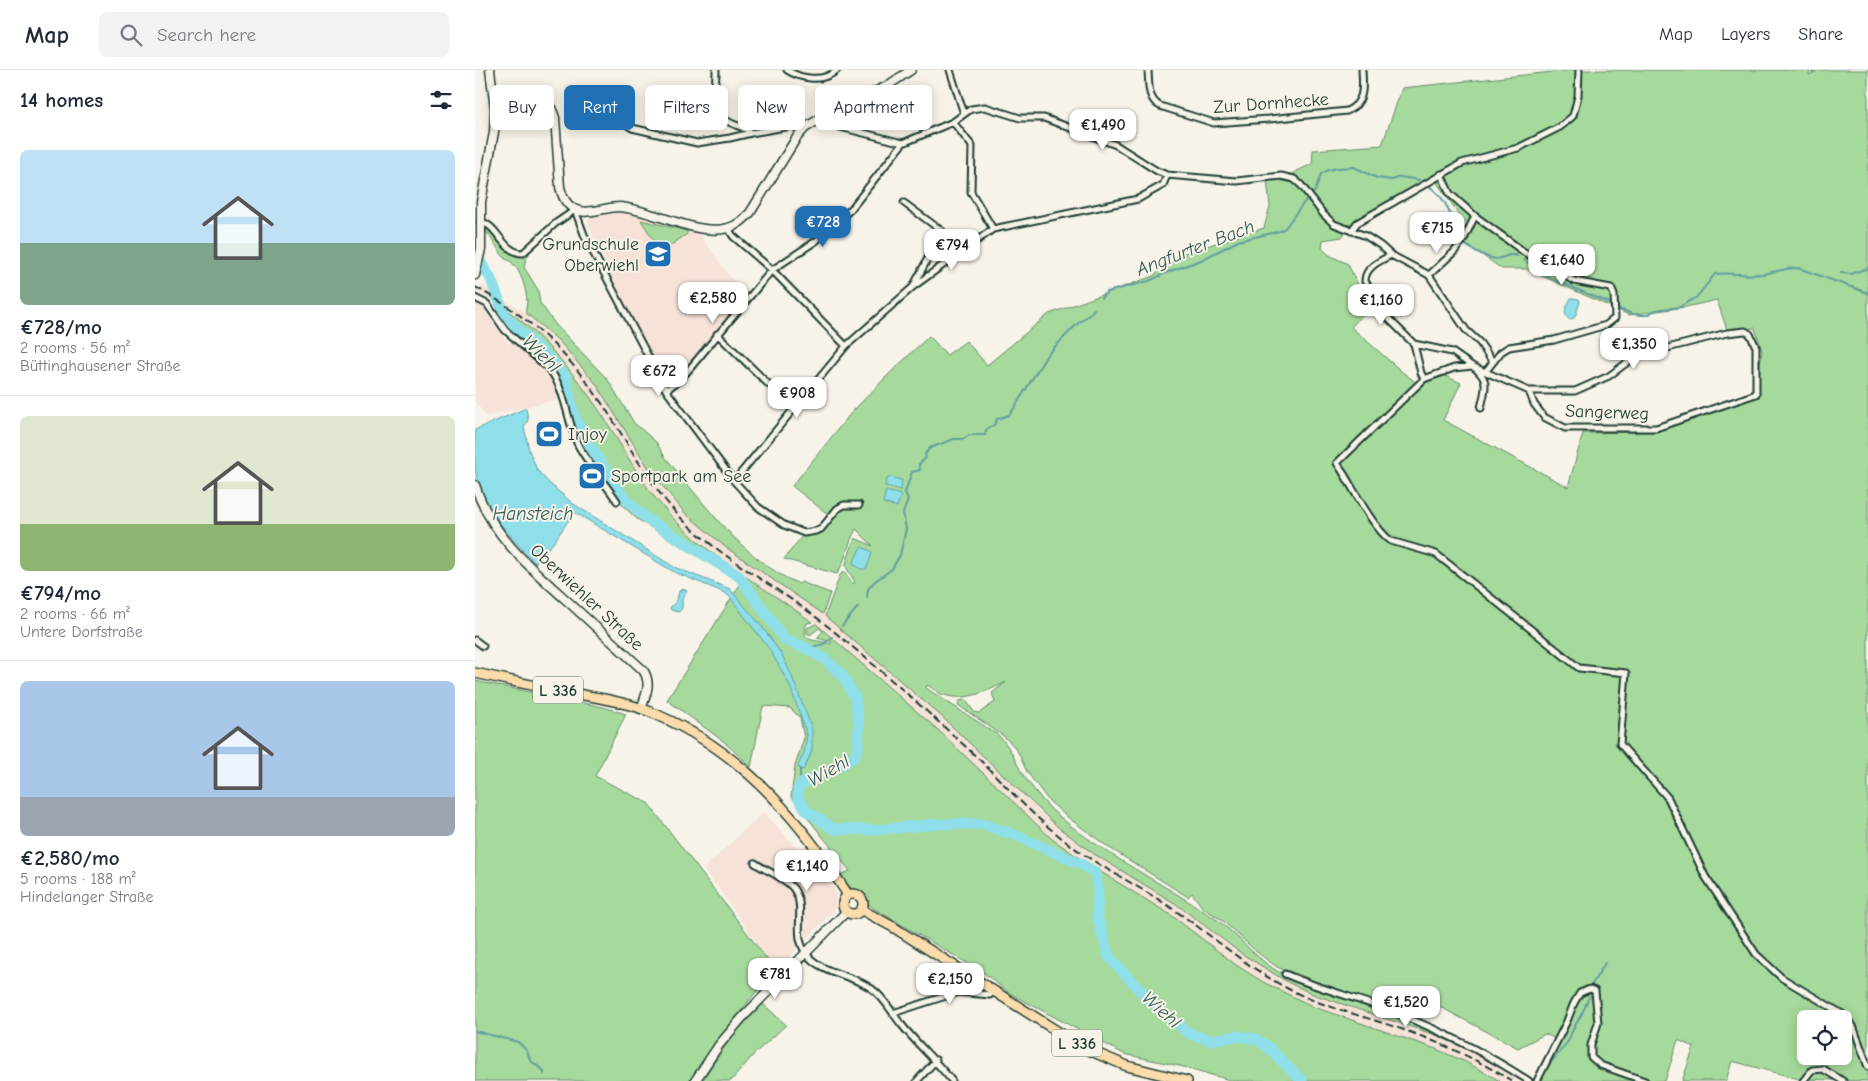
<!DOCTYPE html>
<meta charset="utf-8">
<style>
:root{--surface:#fff;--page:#f2f2f3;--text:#1f2937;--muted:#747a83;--line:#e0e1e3;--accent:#1f6fb2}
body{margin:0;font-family:"Comic Neue",sans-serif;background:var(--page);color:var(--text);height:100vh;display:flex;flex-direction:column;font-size:19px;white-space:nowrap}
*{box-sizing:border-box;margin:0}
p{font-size:16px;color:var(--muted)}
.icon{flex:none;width:28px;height:28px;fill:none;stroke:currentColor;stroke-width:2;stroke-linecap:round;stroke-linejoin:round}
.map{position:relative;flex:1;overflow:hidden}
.panel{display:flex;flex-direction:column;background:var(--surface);width:475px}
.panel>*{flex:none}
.hud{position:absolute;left:15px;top:15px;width:475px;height:45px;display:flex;gap:10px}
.buttons{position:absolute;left:1322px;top:940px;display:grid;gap:10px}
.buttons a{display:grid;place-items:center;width:55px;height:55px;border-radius:8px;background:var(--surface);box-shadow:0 2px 12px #0003;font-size:25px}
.price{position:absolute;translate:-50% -42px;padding:0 11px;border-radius:10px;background:#fff;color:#222;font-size:16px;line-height:32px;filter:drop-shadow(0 1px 2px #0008)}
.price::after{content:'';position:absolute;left:50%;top:30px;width:15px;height:11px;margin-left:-8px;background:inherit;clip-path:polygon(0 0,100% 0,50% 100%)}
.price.on{background:var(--accent);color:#fff}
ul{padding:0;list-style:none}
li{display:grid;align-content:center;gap:10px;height:265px;padding:0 20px}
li+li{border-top:1px solid var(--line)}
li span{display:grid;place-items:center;height:155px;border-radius:8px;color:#555}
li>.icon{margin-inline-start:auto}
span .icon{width:90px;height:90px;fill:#fffc;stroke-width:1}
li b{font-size:21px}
h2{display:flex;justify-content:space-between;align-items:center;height:60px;padding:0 20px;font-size:21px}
.chip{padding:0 18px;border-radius:8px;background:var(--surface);box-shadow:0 2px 12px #0003;font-size:18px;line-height:45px}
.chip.on{background:var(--accent);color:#fff}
header{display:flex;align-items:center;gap:30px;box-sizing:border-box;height:70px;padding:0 25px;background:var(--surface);border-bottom:1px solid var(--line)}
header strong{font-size:24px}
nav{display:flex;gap:28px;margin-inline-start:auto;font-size:18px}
.search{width:350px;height:45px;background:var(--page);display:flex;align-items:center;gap:12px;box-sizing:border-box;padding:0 18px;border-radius:8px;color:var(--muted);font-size:19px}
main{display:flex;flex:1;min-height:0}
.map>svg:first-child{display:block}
.built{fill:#f6e2d7}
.green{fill:#a6d99c;stroke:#628b68;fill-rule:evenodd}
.water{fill:#8edfea;stroke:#629ea1}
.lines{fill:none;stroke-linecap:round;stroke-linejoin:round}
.stream{stroke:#629ea1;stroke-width:2}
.river{stroke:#8edfea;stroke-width:11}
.minor-casing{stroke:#1f3d34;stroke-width:9}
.secondary-casing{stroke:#1f3d34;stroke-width:11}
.primary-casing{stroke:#1f3d34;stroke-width:12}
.minor{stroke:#f7f3e8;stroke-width:5}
.secondary{stroke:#f7f3e8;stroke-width:8}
.primary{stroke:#fcdcac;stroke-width:9}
.rail{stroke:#1f3d34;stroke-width:2;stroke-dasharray:8 4;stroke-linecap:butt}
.labels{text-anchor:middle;stroke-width:4;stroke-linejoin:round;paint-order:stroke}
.shield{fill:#f7f3e8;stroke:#60746a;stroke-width:1}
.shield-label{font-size:16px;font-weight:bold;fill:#1f3d34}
.street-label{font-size:18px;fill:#1f3d34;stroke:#f7f3e8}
.poi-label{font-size:18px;fill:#1f3d34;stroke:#f7f3e8;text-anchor:start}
.water-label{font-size:19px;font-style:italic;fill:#355d58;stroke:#f7f3e8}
</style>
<header>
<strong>Map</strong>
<div class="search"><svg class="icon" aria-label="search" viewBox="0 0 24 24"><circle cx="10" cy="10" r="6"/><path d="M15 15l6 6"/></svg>Search here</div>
<nav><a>Map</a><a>Layers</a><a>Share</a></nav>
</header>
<main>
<section class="panel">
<h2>14 homes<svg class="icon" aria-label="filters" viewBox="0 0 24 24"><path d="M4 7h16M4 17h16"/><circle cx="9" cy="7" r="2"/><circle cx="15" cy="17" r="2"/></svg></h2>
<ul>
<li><span style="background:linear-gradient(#bfe0f5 60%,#7fa58c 0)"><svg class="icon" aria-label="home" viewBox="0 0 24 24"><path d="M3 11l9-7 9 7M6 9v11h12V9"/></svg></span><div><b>€728/mo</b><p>2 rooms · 56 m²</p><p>Büttinghausener Straße</p></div></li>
<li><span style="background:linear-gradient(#dfe7d0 70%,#8fb573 0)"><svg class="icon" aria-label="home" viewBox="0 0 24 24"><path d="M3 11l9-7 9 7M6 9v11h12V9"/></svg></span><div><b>€794/mo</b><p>2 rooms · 66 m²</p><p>Untere Dorfstraße</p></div></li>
<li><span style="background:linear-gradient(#a9c7e8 75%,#9aa5b1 0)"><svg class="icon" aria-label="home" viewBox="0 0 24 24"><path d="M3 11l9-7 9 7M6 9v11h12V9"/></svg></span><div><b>€2,580/mo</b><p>5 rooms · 188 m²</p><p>Hindelanger Straße</p></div></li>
</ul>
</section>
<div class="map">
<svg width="1393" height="1011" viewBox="0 0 1393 1011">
<rect width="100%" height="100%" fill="#f7f3e8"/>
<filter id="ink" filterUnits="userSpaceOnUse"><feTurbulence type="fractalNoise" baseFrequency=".02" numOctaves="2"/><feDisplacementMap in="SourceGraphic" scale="10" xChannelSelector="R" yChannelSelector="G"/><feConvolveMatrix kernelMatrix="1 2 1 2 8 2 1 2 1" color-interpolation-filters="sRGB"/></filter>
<g filter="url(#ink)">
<path class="built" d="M151 143 222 161 255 207 273 222 200 310 195 313 189 311 162 259 112 153 117 146Z
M7 216 51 243 84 271 104 293 138 339 192 423 210 443 249 476 323 526 368 560 467 647 567 743 600 771 701 834 767 884 814 913 867 934 930 954 963 966 1020 994 1049 1011H1025L991 992 961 979 839 937 813 926 761 895 696 845 616 796 577 769 462 659 341 554 246 488 204 455 168 412 131 351 99 306 80 284 38 243 3 222Z
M0 232 6 233 33 274 40 270 78 304 84 329 12 346 9 343 0 332Z
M289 742 361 822 360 839 301 901 245 820 228 799Z"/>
<path class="green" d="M1096 0 1101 1 1100 24 1093 54C1107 36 1105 22 1106 0H1335L1334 5 1341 2 1337 3 1336 0H1393V1011L1324 1009 1257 991 1251 1011H1207L1219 977 1203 970 1190 1011H1065L1085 971 1070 964 1043 978 948 928 937 947 855 920 802 897 783 883 748 851 727 837 717 823 713 827 633 777 591 746 573 730 552 702 543 682 536 673 527 665 483 635 484 631 491 630 499 642 504 643 520 632 517 623 531 612C513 621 490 632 469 625 464 624 458 618 452 615L451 618 523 665C537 678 539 691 549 706 558 718 567 731 578 741 627 785 691 814 745 852 767 869 784 892 809 905 836 919 866 925 895 935 949 953 1002 980 1051 1011L993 980 963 966 840 925 814 913 767 884 701 834 619 784 584 758 467 647 350 546 365 505 369 501 378 514 380 512 371 497V493L380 468 398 476 381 459C373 473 371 490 362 504L309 489 332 460 341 459 354 445 317 416 376 343 411 307 454 266 472 285 491 271 512 295 574 244 678 206 703 185 789 158 795 136 792 110C797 110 802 108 807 108 825 109 839 138 851 150 856 156 864 158 871 161L867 167 848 170 847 178 854 185 873 194 894 238 876 257 926 301 943 314 970 306 986 313 968 350 1093 417 1108 363 1177 362 1280 328 1287 281 1280 258 1252 260 1242 230 1211 237 1154 245 1051 199H1027L981 167 983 143 958 107 875 155C850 157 843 126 827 111 825 108 821 106 818 103L837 94 838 80 907 75 927 18ZM1331 949H1369V986H1331Z
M166 150 212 161V164L186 182Z
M12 157 40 183 57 178 51 189 49 197 63 220 65 233 80 254 133 310 159 353 181 372 190 387C229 433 268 490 324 514L326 512 355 523 348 544 249 476 210 443 176 402 121 314 84 271 51 243C50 239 52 235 52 231 51 218 44 192 30 189L11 161Z
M20 232C64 259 103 307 131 351 149 379 164 410 187 436 228 484 287 515 337 552L332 553C324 575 342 568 355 574L357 572 342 568 348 561 344 558 335 565 332 563V558L341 554 462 659 577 769 616 796 696 845 761 895 788 912 839 937 961 979 991 992 1025 1011H758L709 997 649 984 534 923 509 903 400 839 393 834 390 824 377 819 365 805 375 801 316 727 320 696 329 668 325 648 315 638 288 636 276 697 248 671 192 630 266 513 162 449 145 433 113 387 102 367 87 312 75 295 26 251Z
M0 611 128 637 151 644 120 706 173 733 301 901 282 921 248 963 217 1011H0Z
M288 934 311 955 279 984 256 1011H227L257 966Z"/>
<path class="water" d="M1096 228 1104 229 1105 232 1100 247 1095 250C1086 244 1092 236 1096 228Z
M51 338 53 350 49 357 54 380 62 400 75 414 97 433 199 497 255 519 288 558 307 585 316 604 337 659V681L329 699 325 700 323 696 329 683 332 665 315 616 295 580 254 526 248 522 199 502 99 442 79 472 60 493C35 466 6 438 0 399 0 387 0 373 0 360Z
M415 407 427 410 426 420 410 416 412 409Z
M411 421 426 425 422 437 408 433Z
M387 477 396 481 397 484 391 499H386L378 494 385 478Z
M208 519 212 521 207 529C207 535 209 539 203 542L196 540 195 538 202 530 204 521Z"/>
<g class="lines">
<path class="stream" d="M954 116C962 122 969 129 973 139 977 148 979 164 986 171 992 177 1005 184 1013 187 1027 193 1032 181 1042 186
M1049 190 1077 209 1137 234
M1366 203 1376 204 1393 198
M626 228 632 222 674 211 693 202 726 190 763 171 805 161 810 158 830 131 840 121 846 104 853 100 863 98 879 97 902 108 917 110 925 107 944 110
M1144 239 1158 244 1166 245H1173L1180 240 1204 237 1222 227 1240 204C1256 202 1272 206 1288 204 1300 202 1310 198 1323 198L1393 223
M392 527 393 519 399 512 417 499 425 485 431 459 428 443 433 430 430 422 437 402 445 400 444 394 451 388 450 384 455 378 479 369H488L494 365H510L511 360 520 354 522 349 534 345 538 340 572 285 602 254 615 244 619 239
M367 556 383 537
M331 578 349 574 357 567
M325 699V707L326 714
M1116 916 1130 893
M0 961 43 972 52 981 55 990 69 1001V1004
M1075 994 1094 970C1096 960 1104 950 1108 941 1111 936 1111 931 1115 926"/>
<path class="river" d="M0 184 15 207 30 246 79 293 91 307 99 346 115 376 150 429 172 449 264 506 310 570 331 578 350 589 368 606 380 628 384 655 383 677 379 687 370 693 326 714 323 719V728L332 741 359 759 399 760 462 754H507L540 765 606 794 619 802 623 816 622 845 634 887 661 916 689 944 715 964 735 970 762 966 781 969 793 977 827 1011"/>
<defs>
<path id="minor" d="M241 0C241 16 236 40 251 50 259 56 269 56 276 63L316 56 322 57 327 61
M312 0C326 9 348 13 362 0
M475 0 489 44
M673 0C674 13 672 29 685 36L739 53 794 49 872 41C890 33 888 17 887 0
M139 37 142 48 157 58 222 73 255 68 276 63
M346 48 353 54 428 73
M478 52 497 76 496 122 518 159
M966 104 975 124 1000 146 1049 182 1099 211 1136 218 1139 225 1140 248 1131 255 1079 270 1034 277 1026 282 1011 301
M429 133 467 161 439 215
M5 152C22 153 27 183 48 183L81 153 100 140 110 167 191 320 259 411 283 437 309 455 329 463 341 461 346 459 362 439 369 435H384
M253 158 258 166 297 200 341 171 376 139 428 73 478 52 496 39 510 37 545 48H569L641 75 682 101 692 105 762 111 806 106 819 109 826 115 849 145 859 154 891 166 906 176 916 185 954 205 991 260 1005 273 1017 291
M876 161 882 153 987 93 1043 78 1085 57 1098 46 1103 26 1104 0
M916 185C905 191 890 197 890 211L914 249 939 274 977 282 997 296 1054 321H1100L1134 306 1161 286 1252 263 1270 261 1275 264 1281 277V324L1181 358H1090L1069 347 1059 334 1054 321
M954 205 979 182 989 169 1000 146
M0 228 12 234 30 260 75 300C90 320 92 349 102 373 112 393 129 412 142 431
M242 264 318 338
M939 274 946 303 949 309 862 393 866 399C878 418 898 458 916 471L961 484 1058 561 1104 598 1151 603 1145 674 1193 728 1230 806 1281 884 1307 908 1369 945 1378 956 1393 997
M949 309 979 298 997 296C1016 310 1010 318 1006 338
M191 320 206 309 297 200 371 276 439 216 518 159 663 129 688 115 692 105
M259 411 371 276
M0 570 8 576
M280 793C291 801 309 807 318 818 333 838 316 862 331 883 345 904 378 904 397 919 410 928 416 942 426 954 442 974 461 991 477 1011
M810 904C838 916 867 924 896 934 951 953 1006 980 1054 1011
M418 943 483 922 515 925 518 921
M442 1011 461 990
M1062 1011 1092 951 1099 933 1105 923 1115 919 1120 921 1123 953 1116 975V987L1125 995 1170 1011
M1328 1011 1337 1000 1348 999 1368 1011"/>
<path id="secondary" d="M19 29C45 25 71 16 80 48L85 117C87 126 90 134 99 139 111 146 131 137 144 137 177 139 222 167 253 158 262 156 268 150 275 143L322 67 330 58 346 48 412 16 436 0
M0 205 6 179V132L19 62 20 39 15 0
M0 415C15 463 52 495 89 528 115 552 142 576 168 600 177 613 171 625 166 639
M220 1011 244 975 267 948 371 842"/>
<path id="primary" d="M0 603C32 610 65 617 97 623 120 627 145 631 168 639 260 674 321 744 373 825
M368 834a10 10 0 1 1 20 0a10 10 0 1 1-20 0Z
M387 840 418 857 585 963 616 981 652 996 712 1011"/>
</defs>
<use href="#minor" class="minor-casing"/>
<use href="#secondary" class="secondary-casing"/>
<use href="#primary" class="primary-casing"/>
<use href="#minor" class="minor"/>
<use href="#secondary" class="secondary"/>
<use href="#primary" class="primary"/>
<path class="rail" d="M0 217C58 248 98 288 134 344 157 380 176 417 206 448 250 492 308 519 356 559 407 601 458 646 506 691 531 716 555 743 583 765 617 794 658 812 695 837 740 867 777 903 828 926 860 940 895 948 929 960 967 973 1003 990 1037 1011"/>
</g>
</g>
<defs>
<symbol id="school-square" viewBox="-11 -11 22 22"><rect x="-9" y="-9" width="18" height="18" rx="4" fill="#1f6fb2" stroke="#f7f3e8"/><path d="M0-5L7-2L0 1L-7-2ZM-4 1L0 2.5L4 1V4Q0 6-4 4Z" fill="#fff"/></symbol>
<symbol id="stadium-square" viewBox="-11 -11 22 22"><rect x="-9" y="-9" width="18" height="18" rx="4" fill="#1f6fb2" stroke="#f7f3e8"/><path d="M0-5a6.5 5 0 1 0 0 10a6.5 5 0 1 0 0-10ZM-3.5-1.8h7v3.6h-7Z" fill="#fff"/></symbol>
</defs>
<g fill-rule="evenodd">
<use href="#school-square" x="167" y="168" width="32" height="32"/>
<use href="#stadium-square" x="58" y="348" width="32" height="32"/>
<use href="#stadium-square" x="101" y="390" width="32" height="32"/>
</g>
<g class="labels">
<g class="shield">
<rect x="58" y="606.5" width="50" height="27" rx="4"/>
<rect x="577" y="959.5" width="50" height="27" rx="4"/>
</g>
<g class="shield-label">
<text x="83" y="626">L 336</text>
<text x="602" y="979">L 336</text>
</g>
<g class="street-label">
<text transform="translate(796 33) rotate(-4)" y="6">Zur Dornhecke</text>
<text transform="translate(1132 342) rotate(2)" y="6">Sangerweg</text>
<text transform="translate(112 527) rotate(43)" y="6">Oberwiehler Straße</text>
</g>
<g class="poi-label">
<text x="164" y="180" text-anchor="end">Grundschule<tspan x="164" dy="21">Oberwiehl</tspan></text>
<text x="93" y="370">Injoy</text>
<text x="136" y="412">Sportpark am See</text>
</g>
<g class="water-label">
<text transform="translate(720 177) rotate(-21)" y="7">Angfurter Bach</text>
<text transform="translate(67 283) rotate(45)" y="7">Wiehl</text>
<text x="58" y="450">Hansteich</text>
<text transform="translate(353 700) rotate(-30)" y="7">Wiehl</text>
<text transform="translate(687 939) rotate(42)" y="7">Wiehl</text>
</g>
</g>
</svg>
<div class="buttons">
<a><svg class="icon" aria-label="locate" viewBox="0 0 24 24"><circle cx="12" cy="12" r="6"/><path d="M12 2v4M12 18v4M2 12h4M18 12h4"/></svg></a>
</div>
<b class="price" style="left:628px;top:81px">€1,490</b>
<b class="price on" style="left:348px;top:178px">€728</b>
<b class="price" style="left:962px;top:184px">€715</b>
<b class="price" style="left:477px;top:201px">€794</b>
<b class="price" style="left:1087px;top:216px">€1,640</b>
<b class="price" style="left:238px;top:254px">€2,580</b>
<b class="price" style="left:906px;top:256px">€1,160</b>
<b class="price" style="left:1159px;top:300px">€1,350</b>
<b class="price" style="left:184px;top:327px">€672</b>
<b class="price" style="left:322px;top:349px">€908</b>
<b class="price" style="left:332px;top:822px">€1,140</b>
<b class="price" style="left:300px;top:930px">€781</b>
<b class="price" style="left:475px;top:935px">€2,150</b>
<b class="price" style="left:931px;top:958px">€1,520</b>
<div class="hud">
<a class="chip">Buy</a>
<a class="chip on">Rent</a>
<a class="chip">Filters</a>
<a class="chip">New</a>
<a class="chip">Apartment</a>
</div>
</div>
</main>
